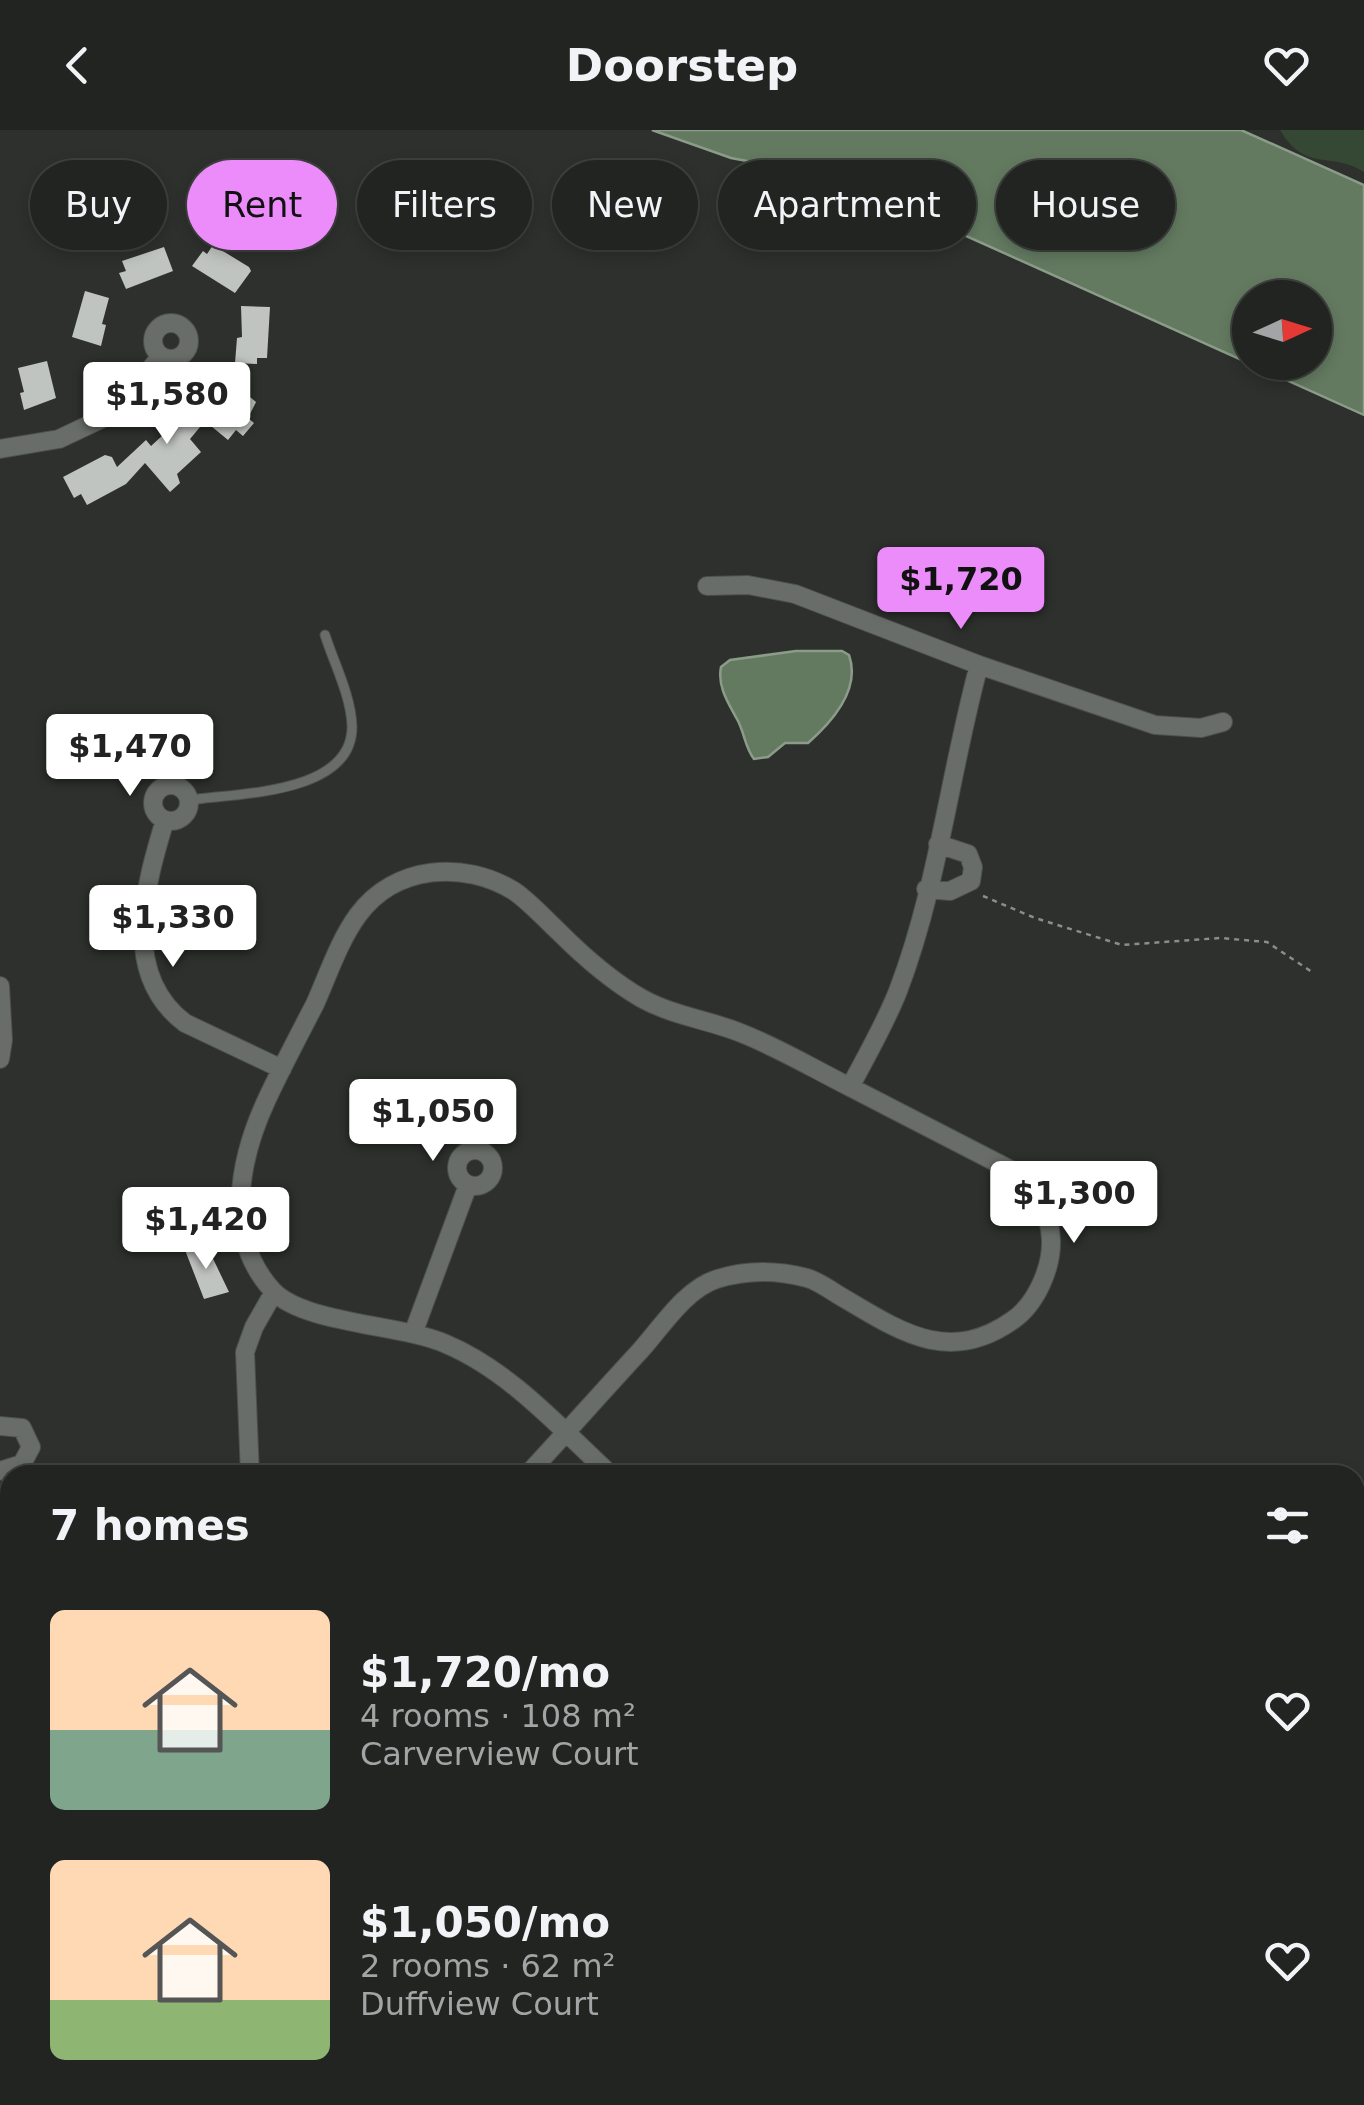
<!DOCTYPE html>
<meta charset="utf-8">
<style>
:root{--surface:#222421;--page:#2a2c2a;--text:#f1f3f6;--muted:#a2a4a5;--line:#3f413f;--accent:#ec8cfb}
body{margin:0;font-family:"DejaVu Sans",sans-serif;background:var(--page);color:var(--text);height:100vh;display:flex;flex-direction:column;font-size:38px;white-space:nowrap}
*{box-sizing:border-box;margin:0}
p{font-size:32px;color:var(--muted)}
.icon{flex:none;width:55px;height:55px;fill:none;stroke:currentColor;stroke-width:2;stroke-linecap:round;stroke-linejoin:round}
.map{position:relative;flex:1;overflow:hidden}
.panel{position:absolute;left:0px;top:1335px;width:1365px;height:640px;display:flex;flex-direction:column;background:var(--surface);border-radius:30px 30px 0 0;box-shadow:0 5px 15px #0003,0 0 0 2px var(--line)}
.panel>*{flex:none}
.top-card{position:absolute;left:30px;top:30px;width:1305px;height:90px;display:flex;gap:20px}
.needle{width:65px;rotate:86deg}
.tools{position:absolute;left:1232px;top:150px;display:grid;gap:20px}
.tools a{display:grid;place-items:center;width:100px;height:100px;border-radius:50%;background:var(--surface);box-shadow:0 5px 15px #0003,0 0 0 2px var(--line);font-size:50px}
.price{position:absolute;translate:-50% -85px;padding:0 22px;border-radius:10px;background:#fff;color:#222;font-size:32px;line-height:65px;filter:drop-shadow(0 2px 5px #0008)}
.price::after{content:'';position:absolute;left:50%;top:60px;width:30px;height:22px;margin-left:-15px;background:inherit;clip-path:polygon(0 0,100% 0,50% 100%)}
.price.on{background:var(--accent);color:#111}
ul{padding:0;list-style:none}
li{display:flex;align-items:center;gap:30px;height:250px;padding:0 50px}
li span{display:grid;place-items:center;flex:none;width:280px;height:200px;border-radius:15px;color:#555}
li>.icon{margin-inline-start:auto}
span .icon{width:120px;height:120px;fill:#fffc;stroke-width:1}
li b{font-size:42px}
h2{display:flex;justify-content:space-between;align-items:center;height:120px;padding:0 50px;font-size:42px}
.chip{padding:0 35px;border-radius:45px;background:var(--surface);box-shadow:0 5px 15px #0003,0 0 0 2px var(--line);font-size:35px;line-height:90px}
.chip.on{background:var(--accent);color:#111}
header{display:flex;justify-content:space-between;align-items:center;height:130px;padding:0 50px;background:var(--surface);font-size:45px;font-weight:800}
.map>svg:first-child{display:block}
.green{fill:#354833}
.water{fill:#637a60;stroke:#8b9c89;stroke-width:2.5;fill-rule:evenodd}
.building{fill:#c0c4c0}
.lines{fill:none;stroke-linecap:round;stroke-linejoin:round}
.service-casing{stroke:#4c4f4c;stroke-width:11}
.minor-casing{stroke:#4c4f4c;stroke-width:20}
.path{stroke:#8a8d8a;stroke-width:2.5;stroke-dasharray:5 5;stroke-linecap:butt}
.service{stroke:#696d69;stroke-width:9}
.minor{stroke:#696d69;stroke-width:18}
</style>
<header><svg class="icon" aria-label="back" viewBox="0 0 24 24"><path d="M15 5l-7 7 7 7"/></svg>Doorstep<svg class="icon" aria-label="heart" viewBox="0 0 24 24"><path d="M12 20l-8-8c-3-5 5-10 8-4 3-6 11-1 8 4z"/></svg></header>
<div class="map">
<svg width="1364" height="1975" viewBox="0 0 1364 1975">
<rect width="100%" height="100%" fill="#2d302c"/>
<path class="green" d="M1280 0H1364V42C1332 21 1305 43 1280 0Z"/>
<path class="water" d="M652 0H1241L1364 55V285L964 105 871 101 833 70 774 36 731 28ZM1250 168H1315V232H1250Z
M796 521H842L849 525C861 559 832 592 808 613H785L768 627 754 629C745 617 745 605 738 591 729 574 717 557 721 537L730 530Z"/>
<path class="building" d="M213 115 249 137 251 141 235 163 192 136 203 121 207 124Z
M164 117 173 141 126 159 119 143 126 141 122 131Z
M85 161 109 168 102 194 106 195 101 216 72 207Z
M241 176 270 177 267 228H257V234L235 233 237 208 242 207Z
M47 231 56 268 24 280 20 263 24 262 18 238Z
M227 248 256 272 248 288 254 293 243 306 236 300 228 310 205 291 190 309 201 322 177 344 180 353 170 362 145 333 126 354 87 375 81 364 74 368 63 347 105 325 112 327 117 337 146 310 151 316 176 293 179 297 201 269 206 274Z
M206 1114 229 1162 204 1169 185 1120Z"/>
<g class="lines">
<defs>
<path id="service" d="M190 670C239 663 353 664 352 596 351 566 334 533 325 505"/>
<path id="minor" d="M153 211a18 18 0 1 1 36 0a18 18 0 1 1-36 0Z
M0 319 59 309 114 283 161 226
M707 456 748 455 795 464 979 535 1155 595 1201 598 1223 592
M153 673a18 18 0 1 1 36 0a18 18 0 1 1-36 0Z
M165 690C145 756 120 844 185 893L282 939
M926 759 950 761 971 751 973 737 968 724 938 714
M0 856 3 910 0 929
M457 1038a18 18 0 1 1 36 0a18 18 0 1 1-36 0Z
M414 1201 468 1055
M0 1296 22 1298 31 1317 22 1334 0 1341
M250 1345 245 1222 254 1197 274 1162
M527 1345C565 1304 602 1262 640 1221 661 1198 685 1159 717 1149 746 1140 777 1140 807 1148 821 1152 834 1163 847 1170 904 1204 951 1234 1013 1190 1036 1174 1052 1138 1051 1110 1050 1079 1034 1059 1011 1040L850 957C867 925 885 894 898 861 938 756 950 642 979 535
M611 1345C560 1298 510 1241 446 1214 400 1194 305 1194 273 1161 223 1107 239 1029 267 969 282 937 299 905 315 874 328 845 339 811 358 785 395 735 464 730 514 761 530 772 545 789 559 802 584 827 610 850 641 868 673 886 709 890 741 903 779 918 814 939 850 957
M0 1762 10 1758
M0 1790 10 1795
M259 1975 260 1965"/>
</defs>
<use href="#service" class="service-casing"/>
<use href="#minor" class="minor-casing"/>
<path class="path" d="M983 766 1035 788 1122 815 1220 808 1267 812 1312 842"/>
<use href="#service" class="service"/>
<use href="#minor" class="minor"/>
</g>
</svg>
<div class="tools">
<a><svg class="needle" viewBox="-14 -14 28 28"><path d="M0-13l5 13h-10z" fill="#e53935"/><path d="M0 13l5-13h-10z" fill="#a2a4a5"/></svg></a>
</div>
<b class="price" style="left:167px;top:317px">$1,580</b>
<b class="price on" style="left:961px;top:502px">$1,720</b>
<b class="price" style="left:130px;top:669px">$1,470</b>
<b class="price" style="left:173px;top:840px">$1,330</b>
<b class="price" style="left:433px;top:1034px">$1,050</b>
<b class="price" style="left:1074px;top:1116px">$1,300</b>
<b class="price" style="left:206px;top:1142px">$1,420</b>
<div class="top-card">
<a class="chip">Buy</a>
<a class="chip on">Rent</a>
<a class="chip">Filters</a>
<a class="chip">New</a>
<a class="chip">Apartment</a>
<a class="chip">House</a>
</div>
<section class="panel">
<h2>7 homes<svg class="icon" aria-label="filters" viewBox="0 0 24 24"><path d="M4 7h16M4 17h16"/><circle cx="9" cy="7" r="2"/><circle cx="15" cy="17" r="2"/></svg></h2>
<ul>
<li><span style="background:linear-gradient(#ffd9b3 60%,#7fa58c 0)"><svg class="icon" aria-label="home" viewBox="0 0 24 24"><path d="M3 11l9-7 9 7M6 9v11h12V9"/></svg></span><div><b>$1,720/mo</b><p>4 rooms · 108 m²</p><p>Carverview Court</p></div><svg class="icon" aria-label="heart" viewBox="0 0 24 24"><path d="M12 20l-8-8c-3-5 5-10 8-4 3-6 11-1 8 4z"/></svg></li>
<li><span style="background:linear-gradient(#ffd9b3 70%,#8fb573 0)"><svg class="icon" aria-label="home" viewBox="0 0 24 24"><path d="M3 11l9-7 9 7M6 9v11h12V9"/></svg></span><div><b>$1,050/mo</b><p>2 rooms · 62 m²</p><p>Duffview Court</p></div><svg class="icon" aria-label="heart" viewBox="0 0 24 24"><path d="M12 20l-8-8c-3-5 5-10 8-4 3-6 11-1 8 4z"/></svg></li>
</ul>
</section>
</div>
